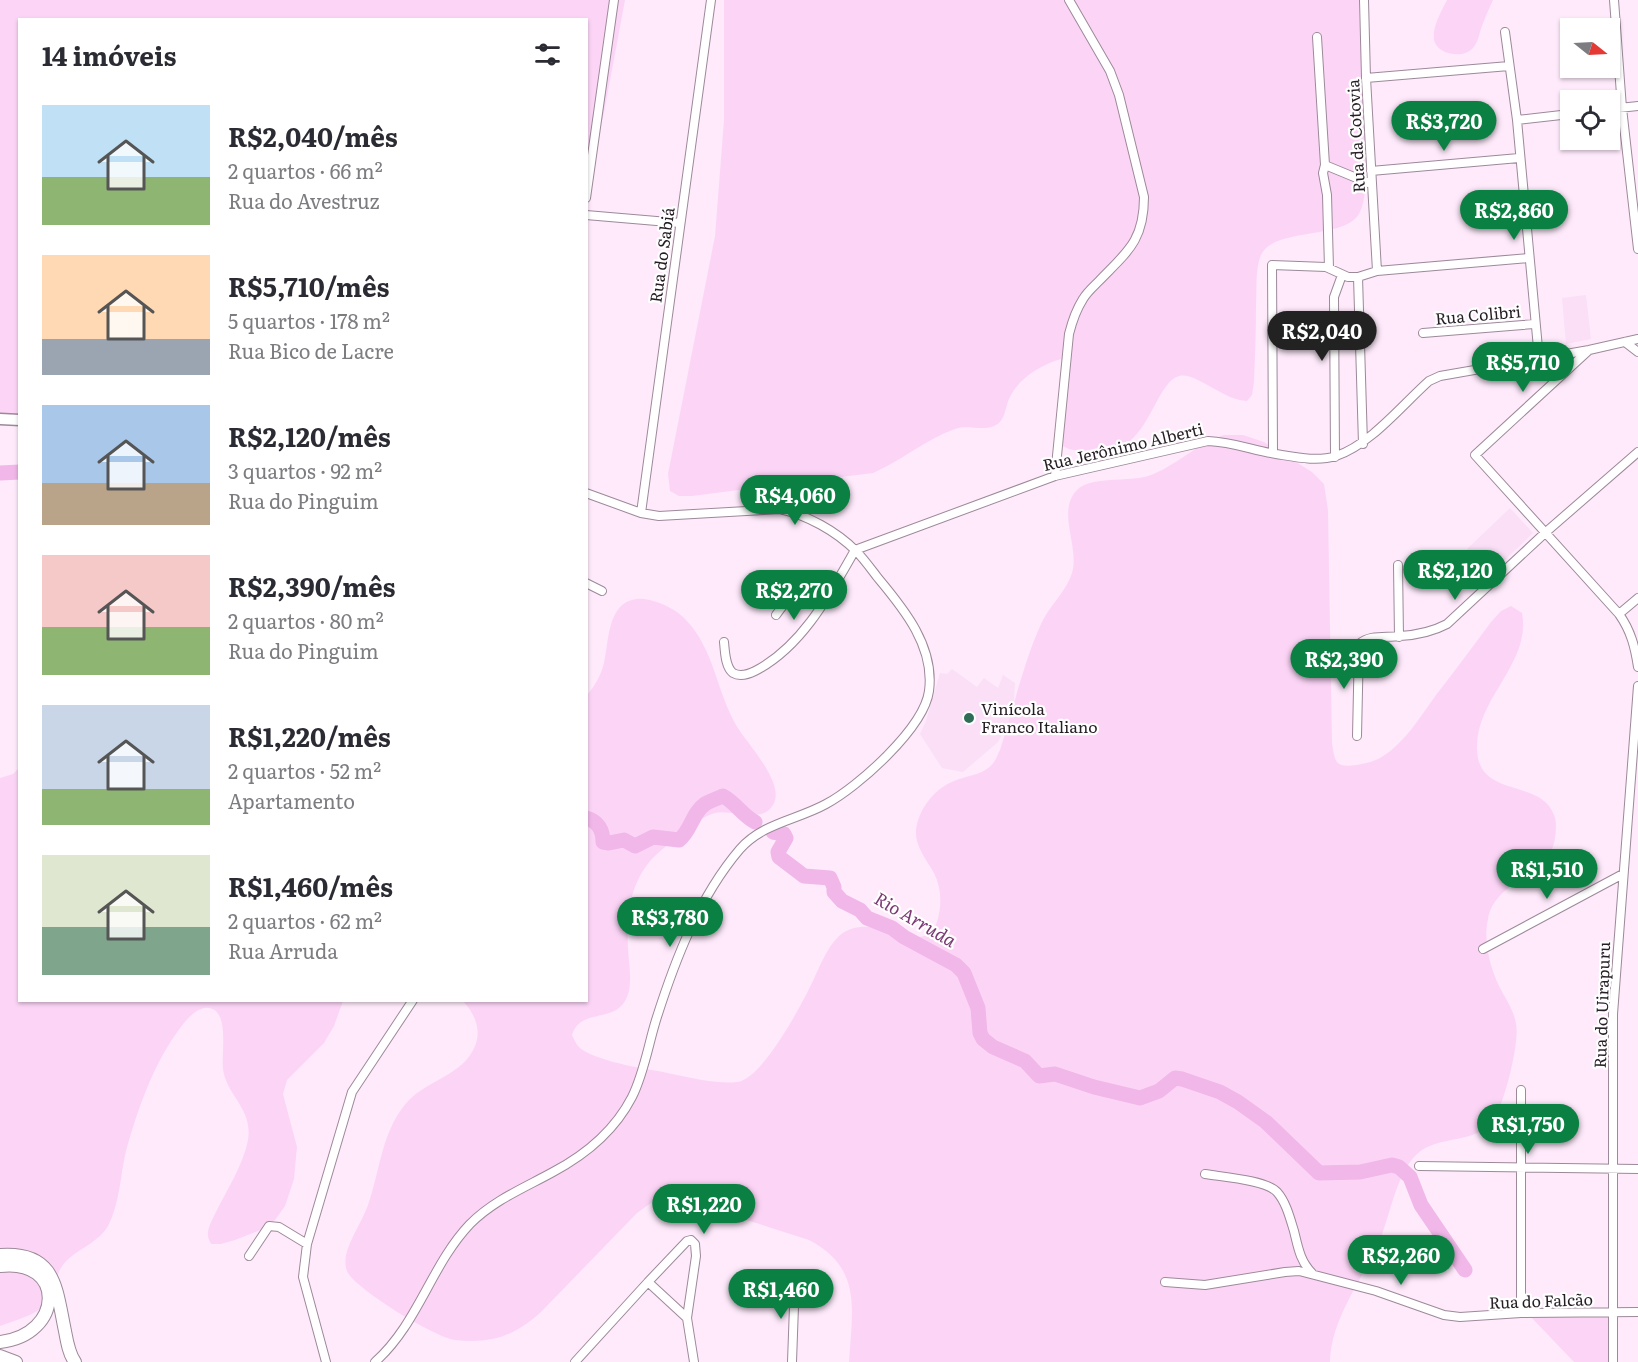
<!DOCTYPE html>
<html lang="pt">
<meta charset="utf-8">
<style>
:root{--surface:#fff;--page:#f2f2f3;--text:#2b2b33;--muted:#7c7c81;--accent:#0b8043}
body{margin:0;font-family:Literata,serif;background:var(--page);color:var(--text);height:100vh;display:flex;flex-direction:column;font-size:22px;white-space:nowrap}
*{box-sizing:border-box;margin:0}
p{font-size:20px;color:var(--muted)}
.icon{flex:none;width:33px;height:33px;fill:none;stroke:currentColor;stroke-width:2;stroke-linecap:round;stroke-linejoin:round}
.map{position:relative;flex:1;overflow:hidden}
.panel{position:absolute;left:18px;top:18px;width:570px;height:984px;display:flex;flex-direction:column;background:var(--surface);border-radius:0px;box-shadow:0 2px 4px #0004}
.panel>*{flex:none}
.needle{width:39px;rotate:108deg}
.controls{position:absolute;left:1560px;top:18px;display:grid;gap:12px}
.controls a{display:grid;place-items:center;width:60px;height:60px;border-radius:0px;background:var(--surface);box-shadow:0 2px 4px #0004;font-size:30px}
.price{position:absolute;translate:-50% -51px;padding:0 14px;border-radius:21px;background:var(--accent);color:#fff;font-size:20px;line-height:39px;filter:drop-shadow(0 2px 3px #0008)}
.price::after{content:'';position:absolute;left:50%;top:36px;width:18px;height:14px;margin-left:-9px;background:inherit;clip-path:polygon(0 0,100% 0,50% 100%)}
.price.current{background:#222;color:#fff}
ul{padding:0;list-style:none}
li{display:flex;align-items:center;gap:18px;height:150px;padding:0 24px}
li span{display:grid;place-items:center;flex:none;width:168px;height:120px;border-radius:0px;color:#555}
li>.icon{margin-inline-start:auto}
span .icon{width:72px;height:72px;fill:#fffc;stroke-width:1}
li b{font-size:26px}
h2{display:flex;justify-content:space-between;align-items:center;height:72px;padding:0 24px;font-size:26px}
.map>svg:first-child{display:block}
.built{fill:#fadff6}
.green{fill:#fcd5f6}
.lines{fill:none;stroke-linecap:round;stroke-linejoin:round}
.river{stroke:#f0b7e8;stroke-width:15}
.street-casing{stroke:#9c8999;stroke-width:10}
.secondary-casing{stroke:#9c8999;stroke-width:13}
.primary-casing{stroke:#9c8999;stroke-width:14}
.street{stroke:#fff;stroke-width:8}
.secondary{stroke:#fff;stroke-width:10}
.primary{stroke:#fff;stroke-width:12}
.poi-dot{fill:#306d59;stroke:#fefefe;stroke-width:2}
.labels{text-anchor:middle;stroke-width:4.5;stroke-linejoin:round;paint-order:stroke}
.street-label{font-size:16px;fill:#251e24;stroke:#fefefe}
.poi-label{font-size:16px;fill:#251e24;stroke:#fefefe;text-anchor:start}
.water-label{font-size:18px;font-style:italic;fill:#7a3874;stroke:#fefefe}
</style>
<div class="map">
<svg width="1638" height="1362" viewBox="0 0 1638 1362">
<rect width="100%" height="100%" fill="#feeafb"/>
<path class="built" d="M1586 295 1591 339 1566 344 1562 298Z
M1510 508 1533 533 1491 573 1467 549Z
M952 669 977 687 984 678 998 688 1003 675 1015 683 1013 714 998 742 963 772 942 768 920 734 926 721 940 673 947 674Z"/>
<path class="green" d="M0 0H625L603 118 596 138 587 146 586 20H20L19 414H0Z
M724 0H1359C1360 59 1370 119 1366 178 1365 189 1365 203 1359 214 1344 240 1273 227 1261 255 1255 269 1257 289 1256 305 1256 330 1255 356 1254 382L1252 395 1247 401C1224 401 1196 372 1179 376 1159 381 1150 431 1125 444 1116 448 1107 448 1098 449 1081 451 1072 453 1058 443L1065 366 1061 359C1041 365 1020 377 1010 397 1005 406 1006 420 996 425 984 432 968 424 955 429 926 439 901 461 873 473L692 496H679L670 491 668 474 715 236 724 120Z
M1447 0H1493C1489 9 1485 17 1482 26 1479 33 1479 41 1473 48 1464 59 1437 55 1434 40 1432 27 1441 12 1447 0Z
M1224 435H1243L1264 442 1312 472 1324 484 1328 510 1332 743C1335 762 1335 768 1356 765 1363 764 1372 762 1378 759 1403 746 1420 717 1436 695 1455 671 1473 646 1491 622L1501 611 1511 606 1522 613C1532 663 1475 699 1477 749 1478 799 1541 778 1554 815 1557 822 1556 830 1555 838 1550 877 1495 879 1488 919 1483 941 1490 967 1499 986 1505 998 1514 1010 1516 1024 1520 1041 1505 1101 1495 1117 1480 1144 1445 1135 1422 1150 1396 1168 1391 1216 1378 1244 1361 1282 1331 1319 1330 1362H849C852 1311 863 1268 809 1240L706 1207 678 1200H664L651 1203 637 1213 542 1311C515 1336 492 1344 455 1340 434 1337 359 1291 348 1273 345 1268 345 1261 346 1255 350 1238 362 1222 368 1205 380 1171 382 1128 409 1100 429 1080 464 1074 475 1046 482 1029 474 1013 463 1001L586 1000 587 695C595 686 601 675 604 663 609 642 607 603 636 599 651 597 675 608 685 619 714 648 716 690 736 725 747 744 784 781 774 803 764 825 733 809 715 813 701 817 688 828 677 837 667 846 655 854 647 865 626 893 626 928 629 961 630 973 632 990 625 1001 612 1023 581 1008 572 1035 574 1039 576 1044 579 1047 589 1058 636 1068 652 1070 677 1074 712 1085 737 1082 762 1079 799 1009 810 987 818 971 826 948 839 936 870 910 911 949 930 933 934 930 937 923 938 918 942 903 941 887 934 873 925 857 912 843 917 824 922 805 936 788 954 781 968 775 985 775 994 762 997 758 998 753 1000 750 1013 710 1024 661 1041 624 1049 606 1066 592 1072 573 1080 547 1056 512 1077 490 1090 476 1129 482 1148 476 1175 467 1196 444 1224 435Z
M19 768 20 1000 343 1001 334 1026 324 1043 287 1080 283 1094 297 1147 294 1179 285 1206 275 1220 263 1229 235 1240 221 1244H211C210 1241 208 1239 208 1236 207 1229 212 1220 215 1214 226 1191 243 1166 248 1140 253 1108 227 1097 223 1069 221 1054 230 1011 209 1008 197 1006 184 1022 178 1031 152 1067 138 1109 126 1151 120 1176 120 1203 108 1226 97 1245 72 1250 61 1268 56 1276 56 1286 53 1294 44 1314 18 1319 0 1326V778L13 774Z
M1611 1314 1612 1362H1574L1529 1315Z"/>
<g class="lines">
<path class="river" d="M0 473 20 472
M586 818C598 821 603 830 603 842L609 843 624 840 635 846 653 837 679 840C691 831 692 813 705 804 710 801 718 798 723 796 736 803 742 815 755 822
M773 832 784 834 786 838 778 852 779 857 804 876 830 878 834 887V892L842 901 860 910 867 918 892 928 904 937 956 965 964 973 978 1008 980 1033 983 1039 993 1047 1025 1061 1039 1076 1055 1074 1094 1087 1140 1098 1159 1091 1175 1078 1182 1079 1220 1092 1238 1102 1266 1122 1319 1173 1360 1172 1392 1165 1399 1167 1410 1177 1421 1205 1465 1270"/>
<defs>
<path id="street" d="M1364 0 1366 78 1377 271
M1614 0 1622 108 1638 249
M1505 32 1517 120 1539 359
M1317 37 1325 165 1371 184
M1366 78 1509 66
M1610 109 1638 106
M1517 120 1570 114
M1325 165 1323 173 1327 195 1329 268
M1371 171 1519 158
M586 198 614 0
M586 215 680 223
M1358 277 1363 444
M1423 333 1534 324
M1625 342 1638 352
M1588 351 1475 455 1619 614C1631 631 1635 647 1638 667
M1273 453 1272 265 1326 267 1348 277H1358L1377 271 1528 258
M1335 457 1334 297 1342 275
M1055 476 1069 334C1072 322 1076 310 1083 299 1087 292 1093 287 1099 281 1127 252 1144 241 1144 197L1119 95 1110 71 1069 0
M641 513 711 0
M855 550 1055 476 1208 441C1233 442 1252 450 1276 454 1295 457 1317 462 1336 456 1370 445 1402 405 1429 381L1440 376 1589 350 1638 339
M1398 565 1399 637
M586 583 602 591
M1619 614 1638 598
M776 615C796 588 799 585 834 586
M724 642C725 651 725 667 733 673 740 677 749 674 755 671 802 647 830 594 855 550
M1357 736 1359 644C1370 634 1386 638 1400 636 1417 635 1432 632 1447 624L1546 532 1638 452
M1483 949 1623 874
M1521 1090V1313
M1419 1166 1638 1169
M1205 1174C1223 1177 1266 1180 1277 1192 1286 1202 1290 1218 1294 1231 1298 1247 1300 1261 1312 1273
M249 1256 269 1226 279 1227 307 1244
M648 1282 687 1241 691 1240 695 1244 696 1256 687 1318
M1165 1282 1205 1285 1285 1272 1299 1271 1376 1291 1444 1315 1460 1317 1521 1313 1638 1312
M326 1362 303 1277 307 1244 352 1092 413 1000
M375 1362C418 1324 431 1265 470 1224 494 1200 524 1188 553 1172 585 1155 615 1130 632 1097 644 1073 648 1046 656 1020 675 960 699 897 740 849 763 823 797 820 826 804 858 787 924 728 929 691 935 647 904 609 878 578 871 569 864 559 856 551 836 531 807 515 780 509L659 516 641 513 586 493
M575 1362 648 1282 687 1318 694 1362
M792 1362 795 1278
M1613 1362V1014L1638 686"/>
<path id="secondary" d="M0 419 20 420"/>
<path id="primary" d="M0 1255C56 1251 56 1288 65 1331 67 1342 69 1354 75 1362
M0 1266C66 1258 64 1335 0 1342
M0 1356 16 1362"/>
</defs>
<use href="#street" class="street-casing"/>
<use href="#secondary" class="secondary-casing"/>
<use href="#primary" class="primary-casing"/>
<use href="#street" class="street"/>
<use href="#secondary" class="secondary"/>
<use href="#primary" class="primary"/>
</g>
<circle class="poi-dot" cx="969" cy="718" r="6"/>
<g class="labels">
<g class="street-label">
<text transform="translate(1356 136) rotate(-93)" y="6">Rua da Cotovia</text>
<text transform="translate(662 255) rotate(-82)" y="6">Rua do Sabiá</text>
<text transform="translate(1478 315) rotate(-5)" y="6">Rua Colibri</text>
<text transform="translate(1123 447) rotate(-13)" y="6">Rua Jerônimo Alberti</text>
<text transform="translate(1602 1005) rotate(-88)" y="6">Rua do Uirapuru</text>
<text transform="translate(1541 1301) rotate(-2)" y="6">Rua do Falcão</text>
</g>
<g class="poi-label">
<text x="981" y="715">Vinícola<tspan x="981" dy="18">Franco Italiano</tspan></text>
</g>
<g class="water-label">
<text transform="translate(915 920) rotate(30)" y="6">Rio Arruda</text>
</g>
</g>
</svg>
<div class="controls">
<a><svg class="needle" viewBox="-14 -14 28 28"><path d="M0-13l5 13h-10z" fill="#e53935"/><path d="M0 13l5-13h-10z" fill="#7c7c81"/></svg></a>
<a><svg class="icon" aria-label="locate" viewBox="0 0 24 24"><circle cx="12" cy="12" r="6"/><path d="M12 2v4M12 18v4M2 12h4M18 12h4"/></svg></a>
</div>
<b class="price" style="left:1444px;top:152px">R$3,720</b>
<b class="price" style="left:1514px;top:241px">R$2,860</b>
<b class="price current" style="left:1322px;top:362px">R$2,040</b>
<b class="price" style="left:1523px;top:393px">R$5,710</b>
<b class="price" style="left:795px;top:526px">R$4,060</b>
<b class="price" style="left:1455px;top:601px">R$2,120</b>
<b class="price" style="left:794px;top:621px">R$2,270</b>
<b class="price" style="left:1344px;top:690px">R$2,390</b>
<b class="price" style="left:1547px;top:900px">R$1,510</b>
<b class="price" style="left:670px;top:948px">R$3,780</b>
<b class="price" style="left:1528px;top:1155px">R$1,750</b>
<b class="price" style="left:704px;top:1235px">R$1,220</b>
<b class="price" style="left:1401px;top:1286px">R$2,260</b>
<b class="price" style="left:781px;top:1320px">R$1,460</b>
<section class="panel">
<h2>14 imóveis<svg class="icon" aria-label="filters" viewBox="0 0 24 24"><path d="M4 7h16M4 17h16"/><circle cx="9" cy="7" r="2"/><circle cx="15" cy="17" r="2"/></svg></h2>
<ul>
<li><span style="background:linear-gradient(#bfe0f5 60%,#8fb573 0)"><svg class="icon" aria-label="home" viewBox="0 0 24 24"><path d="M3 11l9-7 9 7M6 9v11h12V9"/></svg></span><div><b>R$2,040/mês</b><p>2 quartos · 66 m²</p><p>Rua do Avestruz</p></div></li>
<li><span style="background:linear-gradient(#ffd9b3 70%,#9aa5b1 0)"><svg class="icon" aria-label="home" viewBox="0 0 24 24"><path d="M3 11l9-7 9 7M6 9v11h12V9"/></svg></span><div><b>R$5,710/mês</b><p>5 quartos · 178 m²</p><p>Rua Bico de Lacre</p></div></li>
<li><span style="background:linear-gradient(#a9c7e8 65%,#b9a48a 0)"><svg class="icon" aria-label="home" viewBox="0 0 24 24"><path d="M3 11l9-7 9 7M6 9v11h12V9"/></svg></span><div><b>R$2,120/mês</b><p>3 quartos · 92 m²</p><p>Rua do Pinguim</p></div></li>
<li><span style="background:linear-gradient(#f6c9c9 60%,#8fb573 0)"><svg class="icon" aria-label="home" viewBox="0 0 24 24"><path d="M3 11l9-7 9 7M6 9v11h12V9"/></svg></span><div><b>R$2,390/mês</b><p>2 quartos · 80 m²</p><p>Rua do Pinguim</p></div></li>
<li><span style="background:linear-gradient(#c9d6e8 70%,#8fb573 0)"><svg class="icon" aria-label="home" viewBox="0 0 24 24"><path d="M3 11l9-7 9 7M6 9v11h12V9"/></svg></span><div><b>R$1,220/mês</b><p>2 quartos · 52 m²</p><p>Apartamento</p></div></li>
<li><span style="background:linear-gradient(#dfe7d0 60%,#7fa58c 0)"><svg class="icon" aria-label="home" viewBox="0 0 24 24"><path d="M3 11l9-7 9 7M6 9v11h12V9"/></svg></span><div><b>R$1,460/mês</b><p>2 quartos · 62 m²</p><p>Rua Arruda</p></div></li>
</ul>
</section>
</div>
